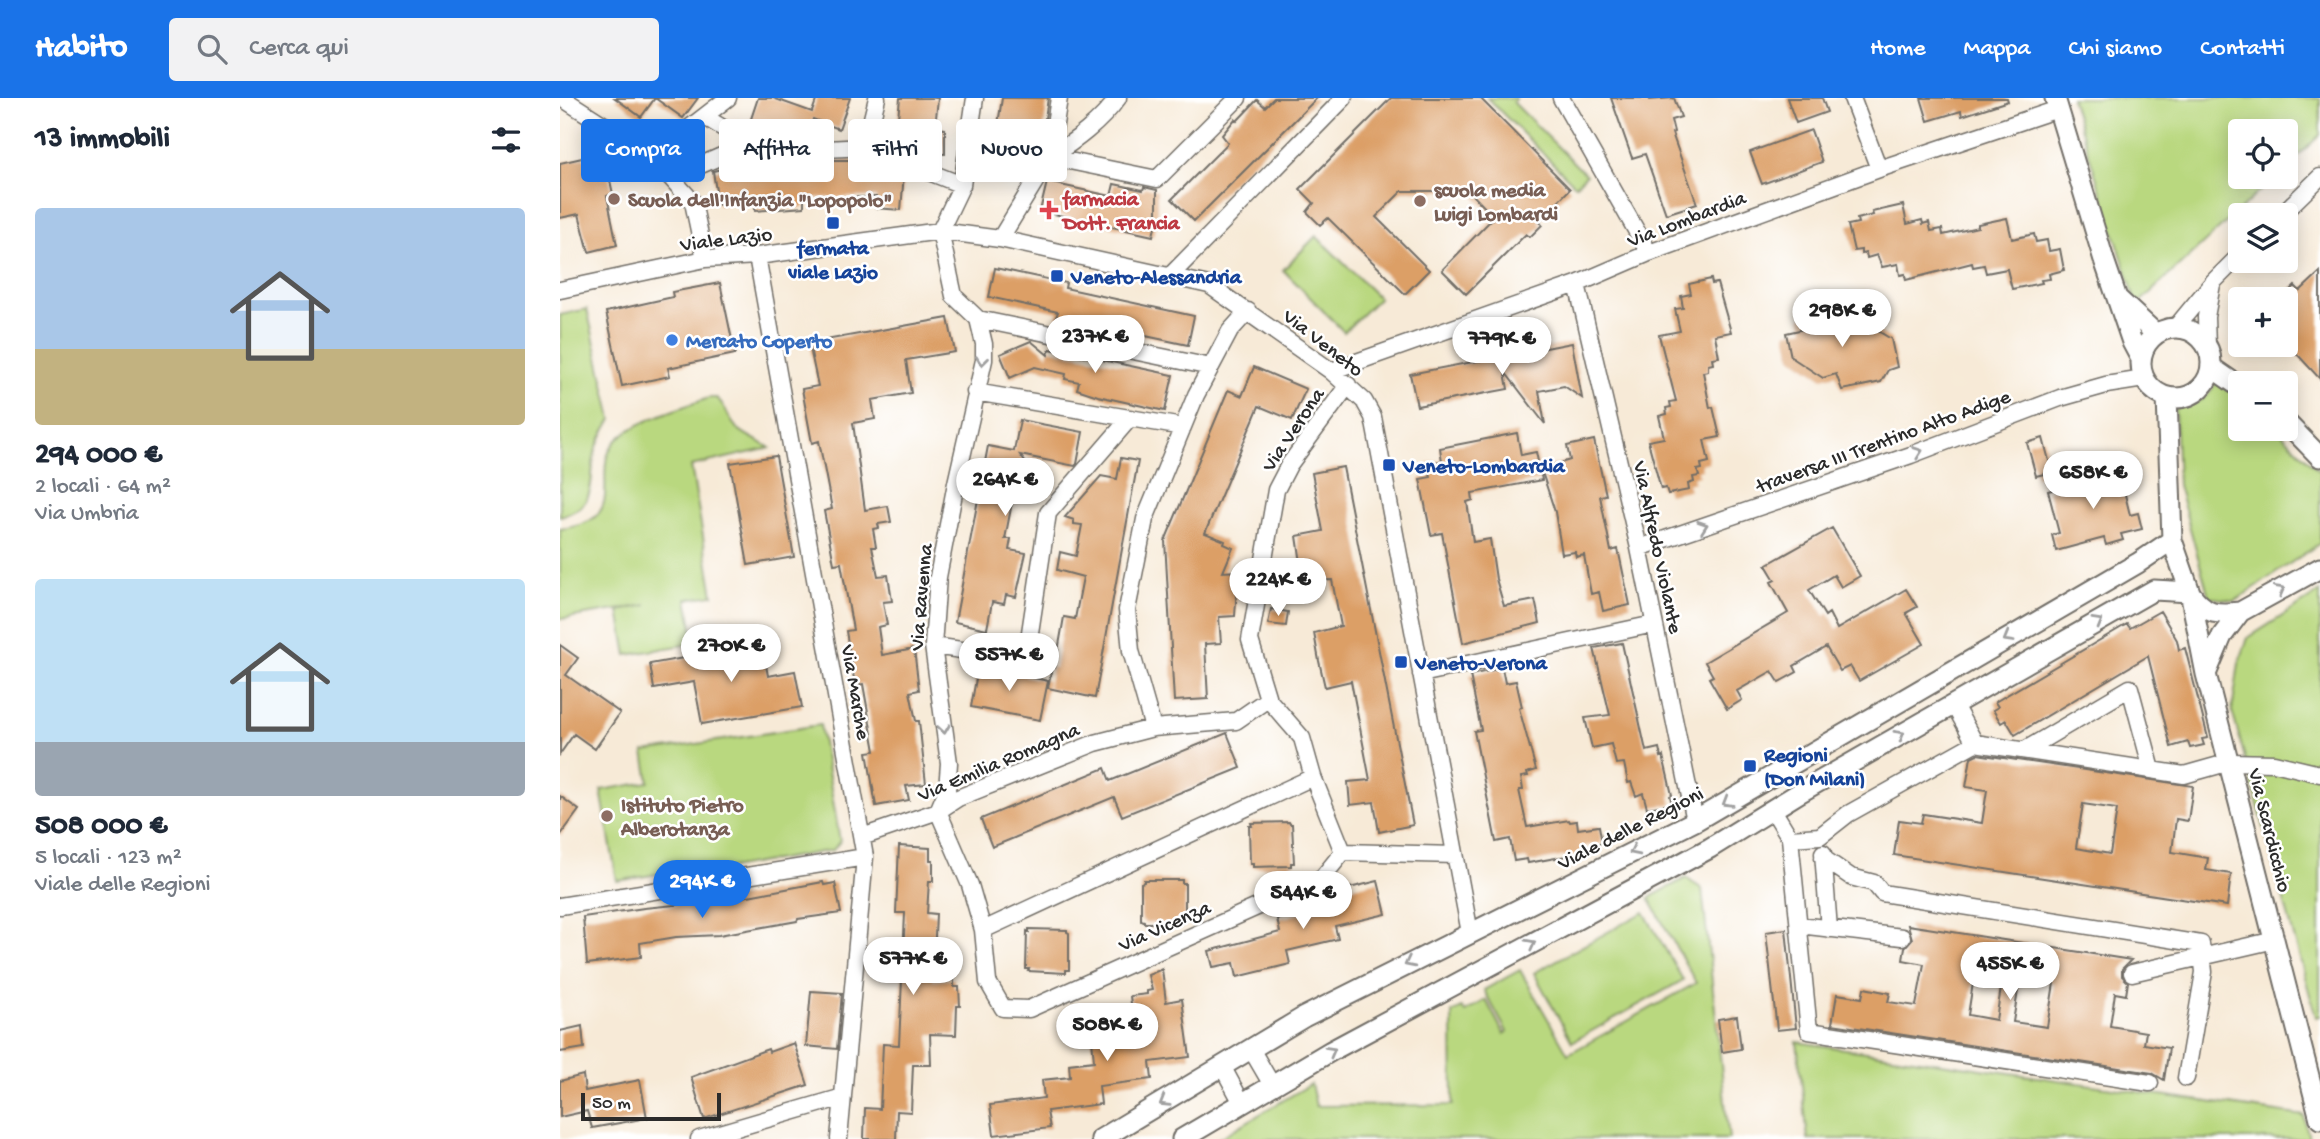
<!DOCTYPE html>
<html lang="it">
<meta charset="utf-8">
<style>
:root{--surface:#fff;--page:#f2f2f3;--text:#1f2937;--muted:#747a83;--accent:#1a73e8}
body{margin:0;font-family:"Gochi Hand",sans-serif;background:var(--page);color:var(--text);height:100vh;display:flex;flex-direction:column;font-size:26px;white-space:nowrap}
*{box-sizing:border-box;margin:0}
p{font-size:23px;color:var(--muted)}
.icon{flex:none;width:38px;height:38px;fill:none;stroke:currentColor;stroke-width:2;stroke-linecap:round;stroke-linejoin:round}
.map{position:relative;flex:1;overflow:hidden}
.drawer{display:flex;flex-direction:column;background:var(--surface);width:560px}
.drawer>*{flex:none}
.hud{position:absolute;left:21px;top:21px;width:665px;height:63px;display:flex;gap:14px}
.controls{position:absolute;left:1668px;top:21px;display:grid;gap:14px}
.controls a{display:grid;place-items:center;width:70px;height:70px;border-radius:7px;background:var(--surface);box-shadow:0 4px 18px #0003;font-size:35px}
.scale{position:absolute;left:21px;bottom:18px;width:140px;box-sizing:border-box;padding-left:7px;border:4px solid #2b2b2b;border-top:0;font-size:19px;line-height:24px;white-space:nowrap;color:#2b2b2b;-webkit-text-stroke:5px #fff;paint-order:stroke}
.price{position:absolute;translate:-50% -60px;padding:0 16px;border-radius:24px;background:#fff;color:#222;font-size:23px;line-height:46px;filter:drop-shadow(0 2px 4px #0008)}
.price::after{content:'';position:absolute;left:50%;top:42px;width:21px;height:16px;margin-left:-10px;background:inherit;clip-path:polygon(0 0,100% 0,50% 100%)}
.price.current{background:var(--accent);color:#fff}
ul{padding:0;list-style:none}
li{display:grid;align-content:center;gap:14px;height:371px;padding:0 35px}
li span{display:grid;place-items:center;height:217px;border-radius:7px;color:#555}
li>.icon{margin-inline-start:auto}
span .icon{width:126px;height:126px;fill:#fffc;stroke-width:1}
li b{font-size:30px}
h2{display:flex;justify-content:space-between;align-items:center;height:84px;padding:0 35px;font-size:30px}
.tag{padding:0 24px;border-radius:7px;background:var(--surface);box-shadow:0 4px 18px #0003;font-size:24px;line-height:63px}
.tag.current{background:var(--accent);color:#fff}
header{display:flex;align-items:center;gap:42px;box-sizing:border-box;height:98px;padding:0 35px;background:var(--accent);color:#fff}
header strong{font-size:33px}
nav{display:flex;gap:38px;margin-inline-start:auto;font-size:24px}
.search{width:490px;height:63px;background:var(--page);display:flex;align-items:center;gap:18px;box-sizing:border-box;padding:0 24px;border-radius:7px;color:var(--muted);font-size:26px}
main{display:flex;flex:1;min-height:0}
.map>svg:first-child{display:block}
.green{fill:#b9d87f;stroke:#728255;stroke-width:2}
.building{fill:#dc9f66;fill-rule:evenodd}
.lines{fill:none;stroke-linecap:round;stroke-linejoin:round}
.minor-casing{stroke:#726e67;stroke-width:19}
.tertiary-casing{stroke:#726e67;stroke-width:23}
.minor{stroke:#fff;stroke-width:16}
.tertiary{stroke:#fff;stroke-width:19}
.oneway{stroke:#a0a0a0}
.education-dot{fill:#8d6e63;stroke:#fff;stroke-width:2.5}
.health-dot{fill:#e0444e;stroke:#fff;stroke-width:2.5}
.transit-dot{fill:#1a4fb4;stroke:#fff;stroke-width:2.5}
.shop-dot{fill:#3f7fe0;stroke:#fff;stroke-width:2.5}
.labels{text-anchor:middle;stroke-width:5;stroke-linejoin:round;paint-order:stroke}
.education-label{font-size:21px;font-weight:bold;fill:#785e54;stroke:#fff;text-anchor:start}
.health-label{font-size:21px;font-weight:bold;fill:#be3a42;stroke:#fff;text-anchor:start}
.street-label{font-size:21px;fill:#2b2b2b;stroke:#fff}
.transit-label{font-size:21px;font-weight:bold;fill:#164399;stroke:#fff;text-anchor:start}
.shop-label{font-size:21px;font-weight:bold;fill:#366cbe;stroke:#fff;text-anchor:start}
</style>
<header>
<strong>Habito</strong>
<div class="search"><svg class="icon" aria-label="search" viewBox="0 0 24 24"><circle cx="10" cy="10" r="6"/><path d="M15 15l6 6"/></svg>Cerca qui</div>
<nav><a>Home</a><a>Mappa</a><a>Chi siamo</a><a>Contatti</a></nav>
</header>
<main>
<section class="drawer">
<h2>13 immobili<svg class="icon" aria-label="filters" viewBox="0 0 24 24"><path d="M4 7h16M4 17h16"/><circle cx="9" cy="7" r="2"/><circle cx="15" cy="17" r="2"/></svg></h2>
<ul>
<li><span style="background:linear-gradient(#a9c7e8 65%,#c2b280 0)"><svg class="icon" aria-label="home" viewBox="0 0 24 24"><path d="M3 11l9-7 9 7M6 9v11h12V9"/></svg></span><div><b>294 000 €</b><p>2 locali · 64 m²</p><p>Via Umbria</p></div></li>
<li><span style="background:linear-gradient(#bfe0f5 75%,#9aa5b1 0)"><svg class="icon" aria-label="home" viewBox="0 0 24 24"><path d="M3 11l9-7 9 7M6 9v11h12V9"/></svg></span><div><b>508 000 €</b><p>5 locali · 123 m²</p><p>Viale delle Regioni</p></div></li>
</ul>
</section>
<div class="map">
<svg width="1760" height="1041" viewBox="0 0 1760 1041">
<rect width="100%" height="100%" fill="#fff"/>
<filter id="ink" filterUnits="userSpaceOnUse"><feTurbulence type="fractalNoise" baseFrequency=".0143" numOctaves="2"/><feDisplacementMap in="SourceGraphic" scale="14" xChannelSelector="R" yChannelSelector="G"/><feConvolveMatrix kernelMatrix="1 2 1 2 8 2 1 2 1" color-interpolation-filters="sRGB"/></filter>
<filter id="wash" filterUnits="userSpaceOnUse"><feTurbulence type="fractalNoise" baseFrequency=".00686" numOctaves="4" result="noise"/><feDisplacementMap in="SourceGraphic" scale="28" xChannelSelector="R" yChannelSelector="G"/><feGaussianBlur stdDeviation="1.57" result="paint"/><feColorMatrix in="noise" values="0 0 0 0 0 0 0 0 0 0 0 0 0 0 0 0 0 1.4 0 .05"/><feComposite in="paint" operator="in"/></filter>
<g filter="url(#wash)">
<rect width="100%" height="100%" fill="#f7ead7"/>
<path class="green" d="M927 0H956L953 4 1026 77 1015 87Z
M1511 0H1760V37L1726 69V33H1680V79H1715L1577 207Z
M756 138 819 200 784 234 723 172Z
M27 211 52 321C46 331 40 340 36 351 27 382 41 408 0 418V217Z
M1656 283 1680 300V331H1717L1760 374V445L1675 503 1649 499 1618 387 1615 310C1635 306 1649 302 1656 283Z
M149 300H157C166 308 168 321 176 329 186 339 199 342 210 350L131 368 153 497 127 501 135 545 67 557 59 513 87 507 0 521V431C75 422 27 374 56 343 76 322 121 310 149 300Z
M1760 494V918L1756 919 1672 613 1679 565 1688 540Z
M260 627 280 743 273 752 106 781 104 775 57 783 41 692 89 684 84 654Z
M1126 780 1142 791 1169 1041H658L751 986 756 1008 893 1007 892 915 902 910 905 914 926 902 944 936 947 934 924 892 960 872 1008 956 1136 885 1089 800Z
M1084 814 1123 882 1012 944 974 875Z
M1237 944 1744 1018 1749 1041H1248Z"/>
<g id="blocks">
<path class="building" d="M55 0H95L81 19Z
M95 0H138L123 20Z
M198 0H213L252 14 257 0H290L279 31 253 21 246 41 234 40 190 24Z
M340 0H378L375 30 385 31V56L348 54 349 29 342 28 343 21 338 20Z
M442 0H488L480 55 460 84 430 79Z
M714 0H757L634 123 612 101 668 45 662 37 675 21 677 23 697 2 705 9Z
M831 0H920L1010 91 979 123 982 127 970 139 966 136 906 196 882 172 934 119 909 93H842L816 119 869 172 845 196 768 120 760 127 747 114 754 105 740 91Z
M1051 0H1089L1090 2 1114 0 1121 19 1111 22 1114 34 1112 35 1137 106 1106 116 1085 56 1072 60Z
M1227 0H1262L1267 14 1236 25Z
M1361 0H1447L1448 3 1402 18 1401 13 1368 23Z
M1251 32 1262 64 1202 86 1190 54Z
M44 55 53 96 47 98 57 147 29 154 19 116 0 120V65Z
M250 62H309L310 73 344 75 341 112 315 110 316 99 244 100V109L195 113V102L158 107 153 73 183 66 185 76 249 73Z
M487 84 551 98 554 86 583 92 584 89 597 92V120L593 138 480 113Z
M1343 107 1347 126 1362 122 1363 126 1369 124 1371 133 1382 131 1383 137 1418 129V126L1447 120 1452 141 1474 136 1476 144 1487 142 1489 153 1500 151 1504 172 1489 176 1490 181 1481 182 1482 185 1452 191 1447 171 1426 175 1424 167 1413 169 1412 165 1346 182 1345 176 1340 177 1338 166 1322 169 1317 157 1307 160 1306 155 1301 156V152L1294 153 1288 127 1298 125 1297 121 1313 117 1312 114Z
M435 170 506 185 505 190 634 218 628 247 496 219 498 214 429 199Z
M1760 174V281L1726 244V197L1735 188 1740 193Z
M1151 181 1152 186 1157 185 1171 234 1155 237 1159 259 1152 260 1153 266 1148 267V273L1143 274 1150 310 1153 309 1160 339 1144 342 1149 364 1141 366 1142 371 1137 372 1139 378 1133 379 1134 384 1128 386 1129 392 1108 396 1106 390 1101 391 1088 343 1104 340 1099 318 1107 316 1106 310 1111 309 1110 304 1116 303 1099 237 1120 233 1115 211 1123 210 1121 198 1131 196 1129 186Z
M160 185 175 256 108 270 110 278 62 288 46 214 113 199 112 194Z
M1284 209 1289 228 1303 224 1331 241 1337 269 1328 272 1321 284 1282 292 1276 276 1263 280 1231 259 1226 235 1244 231 1241 219Z
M388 220 395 254 346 262 351 295 312 302 315 321 293 325 305 412 328 408 331 424 318 426 319 430 313 431 316 449H312L318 478 328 477 332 503 323 504 327 527 318 529 322 557 354 551 359 592 350 594 356 623H359L366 686 346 688 349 702 316 708 307 654 315 653 303 586 295 587 286 533 293 532 281 465 274 466 264 413 272 411 259 343 252 345 242 291 258 288 249 245Z
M471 243 488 257 490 251 613 277 605 313 538 298 517 291 519 284 505 281 506 276 475 269 450 280 440 256Z
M1012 245 1022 300 1004 288 979 293 985 326 945 274 948 291 857 308 850 276Z
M694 269 746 291 732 322 699 308 645 435 665 443 664 446 673 450 663 474 678 473 675 518 659 519 661 545 645 546 648 601 614 603 605 443 668 292 682 298Z
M460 322 523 334 517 366 515 368 460 357 473 375 456 384 445 441H451L449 452 466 455 456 499 446 497 444 506 432 504 427 531 395 524 428 348 454 353Z
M957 335 961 357 976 354 982 382 912 395 913 402 907 404 913 444 930 441 936 481 944 508 975 502 980 525 903 545 882 435 871 437 860 381 871 379 868 365 882 363 880 350Z
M1483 340 1492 374 1476 378 1467 345Z
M1034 342 1046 397 1040 398 1051 453 1058 451 1070 507 1043 513 1039 494 1031 496 1024 457 1016 459 1015 454 1002 456 995 414 981 371 1010 362 1007 348Z
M216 358 234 459 188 467 170 365Z
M561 360 578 363 535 600 488 590 492 569 495 570 504 519 515 521 523 479 497 472 500 454 516 458 522 427 514 426V422L505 419 541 378 557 381Z
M1558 368 1570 417 1578 415 1582 431 1561 436 1563 442 1546 447 1544 440 1496 453 1492 437 1499 435 1488 393 1530 382 1528 375Z
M783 369 853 727 819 734 814 704 790 707 788 684 810 682 791 583 765 589 759 563 754 535 781 528 772 482 749 483 747 464 741 465 737 438 763 433 752 375Z
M1272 430 1300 478 1281 489 1274 477 1249 492 1265 518 1269 515 1277 531 1346 491 1357 509 1346 515 1364 546 1299 583 1290 568 1280 573 1266 549 1234 568 1237 574 1219 584 1212 573 1177 593 1182 602 1167 611 1149 580 1153 578 1145 564 1228 515 1211 484 1215 482 1206 467Z
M711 511 728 514 726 528 708 526Z
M1600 513 1617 542 1619 552 1625 550 1648 640 1642 641 1644 647 1630 650 1628 644 1611 649 1588 558 1455 637 1446 622 1441 625 1433 612 1438 609 1435 604 1567 526 1570 530Z
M1062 545 1086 653 1099 650 1101 659 1103 658 1112 697 1110 698 1112 706 1087 710 1083 695 1076 698 1071 684 1068 685 1064 665 1056 666 1051 646 1032 650 1025 620 1050 617 1034 550Z
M202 546 208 578 235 573 242 609 142 626 134 584 94 591 90 566Z
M0 547 18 560 6 577 60 615 35 651 14 636 0 656Z
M421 568 488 583 480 622 411 609 417 575 420 576Z
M942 570 945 585 956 583 962 609 959 610 976 672 967 675 968 678 961 679 963 692H959L967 729 1009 722 1010 724 1017 723 1018 731 1039 728 1042 745 1022 749 1023 755 968 765 967 761 954 763 950 741 936 744 914 633 921 632 910 577Z
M667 635 681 670 562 718 554 699 432 749 421 721 545 670 550 683Z
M1417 656 1633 688 1628 723 1616 721 1612 754 1648 760 1646 772 1671 776 1667 808 1334 757 1339 722 1361 725 1363 716 1422 725 1427 692 1406 689 1411 659ZM1523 706 1557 711 1550 756 1516 750Z
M0 698 19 712 0 738Z
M729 724 730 726H732L734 765H731V768L693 769V766H690L689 728H692L691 725Z
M339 748 370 750V762H373V783H369L367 815 376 816 373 882 394 881V889H399L400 908H397L396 937 370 936 371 967H353L351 1014 337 1013 336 1041H304L305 1010 320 1011 323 946 339 947 345 815H336Z
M584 782H622V785H625V822H622V825H584V823L581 822V785L584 784Z
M818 783 826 816 775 828 778 841 727 853 730 866 677 879 674 865 653 869 649 853 720 834 717 821 768 809 765 796Z
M263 784 264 787 275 785 281 815 238 821 237 823 159 837 116 839 80 845 81 859 27 866 23 819 84 810 167 802Z
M1348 827 1571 862 1562 871V878L1568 884 1566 897 1555 895 1550 928 1586 934 1584 946 1609 950 1604 982 1592 975 1272 926 1277 896 1302 900 1304 890 1330 895 1328 904 1356 908 1364 866 1343 862 1345 849 1352 841ZM1415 872 1443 877 1436 922 1408 917ZM1460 880 1494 885 1487 929 1453 924Z
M469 831 507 832V834L509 835V872H506V875L468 873 469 871H466L467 833 469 834Z
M1226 831 1236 930 1217 932 1206 834Z
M602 871 606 904 622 901 630 959 590 964 592 981 539 988 541 1006 487 1013 490 1030 434 1037 430 1007 484 1000 482 982 510 979 509 966 534 963 532 941 575 936 570 898 587 896V893L592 892 588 877Z
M251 893 282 895 277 951 246 948Z
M1177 918 1181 951 1162 954 1158 921Z
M22 928 24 950 0 954V933Z
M234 945 248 987 144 1021 131 979 208 951 209 954Z
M23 977 25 993 80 982 87 1020 32 1030 27 1013 0 1019V983Z"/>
</g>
</g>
<g filter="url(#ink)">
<use href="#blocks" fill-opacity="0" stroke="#726e67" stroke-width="2"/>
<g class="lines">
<defs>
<path id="minor" d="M2 0 102 64 111 80 133 104 145 161
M1001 0 1089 155
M1292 0 1319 71
M145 19 189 46
M305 49 317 0
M93 58 168 0
M490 59 597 81 678 0
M490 59C515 43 540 25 558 0
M111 80 189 46 247 52 305 49 402 87
M1721 117 1760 79
M380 133 394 198 418 221 424 246V262L396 385 378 479 373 548 389 665 387 692 378 713 410 787 423 832 428 884 443 910 469 911 762 780 783 754 895 757
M380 133 402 87 415 0
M440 141 490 59 499 0
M197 158 305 759 279 1041
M611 177 784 0
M1017 186 1079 450 1135 723
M0 192 145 161 197 158 380 133 440 141 649 187 771 273 804 303 813 319 910 835
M418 221 651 269
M1615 230 1653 184 1680 157
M1647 249 1646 219 1652 186
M771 273 1017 186 1089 155 1319 71 1498 11
M415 294 623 329
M1079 450 1351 357 1500 300 1546 287 1584 281
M373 548 466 561 488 415 570 320
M861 576 1094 526
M1394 607 1415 645 1624 677 1670 664 1714 665 1760 676
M593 630 571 553 567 512 585 421 636 297 670 233 688 213
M1465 652 1570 590 1592 672
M1213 712 1230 740 1249 933 1590 985
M302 739 378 713 398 700 535 645 593 630 676 623 708 601
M1230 740 1260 738 1288 716 1415 645
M783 754 753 679 742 640 708 601 690 542 716 392 729 367 788 287
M1263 755 1269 831
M1263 760 1291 779 1314 785 1322 795 1641 846 1644 874 1626 980
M0 808 305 759
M1239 827 1342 839
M423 832 753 679
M1572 875 1715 842
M691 951 712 987
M662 968 682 1005
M139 1041 283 999"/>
<path id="tertiary" d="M1495 0 1544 162 1572 244 1581 261
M1558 201 1596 236
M1581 265a35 35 0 1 1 70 0a35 35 0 1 1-70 0Z
M1651 269 1680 289
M1607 299 1612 442 1630 494 1646 576 1760 1021
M1726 324 1760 359
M1630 495C1646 516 1655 517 1680 514
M1646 576 1662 538 1680 514 1760 470
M541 1041 744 919 1135 723 1578 465 1612 442
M622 1041 771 953 1150 750 1239 695 1594 492 1630 494"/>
</defs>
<use href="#minor" class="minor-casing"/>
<use href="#tertiary" class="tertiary-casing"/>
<use href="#minor" class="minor"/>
<use href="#tertiary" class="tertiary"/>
</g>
<defs><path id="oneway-chevron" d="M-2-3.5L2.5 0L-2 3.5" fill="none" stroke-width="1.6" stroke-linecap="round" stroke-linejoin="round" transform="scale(1.75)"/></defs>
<g class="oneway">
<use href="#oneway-chevron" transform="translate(422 263) rotate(97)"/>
<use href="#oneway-chevron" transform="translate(1358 354) rotate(-20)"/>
<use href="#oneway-chevron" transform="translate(1143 428) rotate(-19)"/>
<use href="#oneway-chevron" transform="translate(1720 492) rotate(-29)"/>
<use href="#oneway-chevron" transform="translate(1538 524) rotate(-30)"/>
<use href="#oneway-chevron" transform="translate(1448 540) rotate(150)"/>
<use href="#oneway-chevron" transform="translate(384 631) rotate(82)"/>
<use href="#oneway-chevron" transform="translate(1340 637) rotate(-30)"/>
<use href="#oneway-chevron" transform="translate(1167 704) rotate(149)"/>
<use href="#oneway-chevron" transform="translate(1074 753) rotate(154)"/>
<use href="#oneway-chevron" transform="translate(971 846) rotate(-28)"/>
<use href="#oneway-chevron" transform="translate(849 865) rotate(153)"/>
<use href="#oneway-chevron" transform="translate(771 953) rotate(-29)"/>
<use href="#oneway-chevron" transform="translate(604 1004) rotate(149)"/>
</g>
</g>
<g class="education-dot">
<circle cx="54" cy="101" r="7"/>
<circle cx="860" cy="103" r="7"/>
<circle cx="47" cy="718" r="7"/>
</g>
<path class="health-dot" d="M485.5 101.5h7v7h7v7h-7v7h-7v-7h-7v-7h7z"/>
<g class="transit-dot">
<rect x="266" y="118" width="14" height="14" rx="3.5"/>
<rect x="490" y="171" width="14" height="14" rx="3.5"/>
<rect x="822" y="360" width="14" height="14" rx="3.5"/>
<rect x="834" y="557" width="14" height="14" rx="3.5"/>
<rect x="1183" y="661" width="14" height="14" rx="3.5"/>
</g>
<circle class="shop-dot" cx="112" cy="242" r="7"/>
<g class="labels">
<g class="education-label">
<text x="874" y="98">scuola media<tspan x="874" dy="24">Luigi Lombardi</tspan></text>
<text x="68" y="108">Scuola dell'Infanzia "Lopopolo"</text>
<text x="61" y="713">Istituto Pietro<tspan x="61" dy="24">Alberotanza</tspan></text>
</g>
<g class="health-label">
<text x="503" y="107">farmacia<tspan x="503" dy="24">Dott. Francia</tspan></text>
</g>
<g class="street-label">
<text transform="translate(1126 120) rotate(-21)" y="7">Via Lombardia</text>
<text transform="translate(166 140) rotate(-7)" y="7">Viale Lazio</text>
<text transform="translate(764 244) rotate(38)" y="7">Via Veneto</text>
<text transform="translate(732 331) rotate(-56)" y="7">Via Verona</text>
<text transform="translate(1323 342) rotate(-20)" y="7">traversa III Trentino Alto Adige</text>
<text transform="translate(1099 449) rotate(78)" y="7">Via Alfredo Violante</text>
<text transform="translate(360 499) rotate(-85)" y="7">Via Ravenna</text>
<text transform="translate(297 594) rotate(80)" y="7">Via Marche</text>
<text transform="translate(438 663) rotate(-23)" y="7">Via Emilia Romagna</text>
<text transform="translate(1070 729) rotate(-27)" y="7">Viale delle Regioni</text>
<text transform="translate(1711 732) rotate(76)" y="7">Via Scardicchio</text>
<text transform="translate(604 827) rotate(-24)" y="7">Via Vicenza</text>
</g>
<g class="transit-label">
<text x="273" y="156" text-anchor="middle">fermata<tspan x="273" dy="24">viale Lazio</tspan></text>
<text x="511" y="185">Veneto-Alessandria</text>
<text x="843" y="374">Veneto-Lombardia</text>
<text x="855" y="571">Veneto-Verona</text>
<text x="1204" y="663">Regioni<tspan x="1204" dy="24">(Don Milani)</tspan></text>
</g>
<g class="shop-label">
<text x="126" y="249">Mercato Coperto</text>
</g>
</g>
</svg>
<div class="controls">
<a><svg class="icon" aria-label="locate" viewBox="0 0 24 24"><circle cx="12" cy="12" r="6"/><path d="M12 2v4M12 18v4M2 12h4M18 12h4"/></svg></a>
<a><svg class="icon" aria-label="layers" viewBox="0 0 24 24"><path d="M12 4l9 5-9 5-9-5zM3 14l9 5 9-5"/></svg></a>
<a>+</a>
<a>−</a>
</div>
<div class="scale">50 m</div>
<b class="price" style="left:1282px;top:251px">298K €</b>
<b class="price" style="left:535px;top:277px">237K €</b>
<b class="price" style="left:942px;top:279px">779K €</b>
<b class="price" style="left:1533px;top:413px">658K €</b>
<b class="price" style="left:445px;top:420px">264K €</b>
<b class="price" style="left:718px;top:520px">224K €</b>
<b class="price" style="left:171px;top:586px">270K €</b>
<b class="price" style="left:449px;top:595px">557K €</b>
<b class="price current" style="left:142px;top:822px">294K €</b>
<b class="price" style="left:743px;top:833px">544K €</b>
<b class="price" style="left:353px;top:899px">577K €</b>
<b class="price" style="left:1450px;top:904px">455K €</b>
<b class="price" style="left:547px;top:965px">508K €</b>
<div class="hud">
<a class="tag current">Compra</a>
<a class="tag">Affitta</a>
<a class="tag">Filtri</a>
<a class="tag">Nuovo</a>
</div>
</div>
</main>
